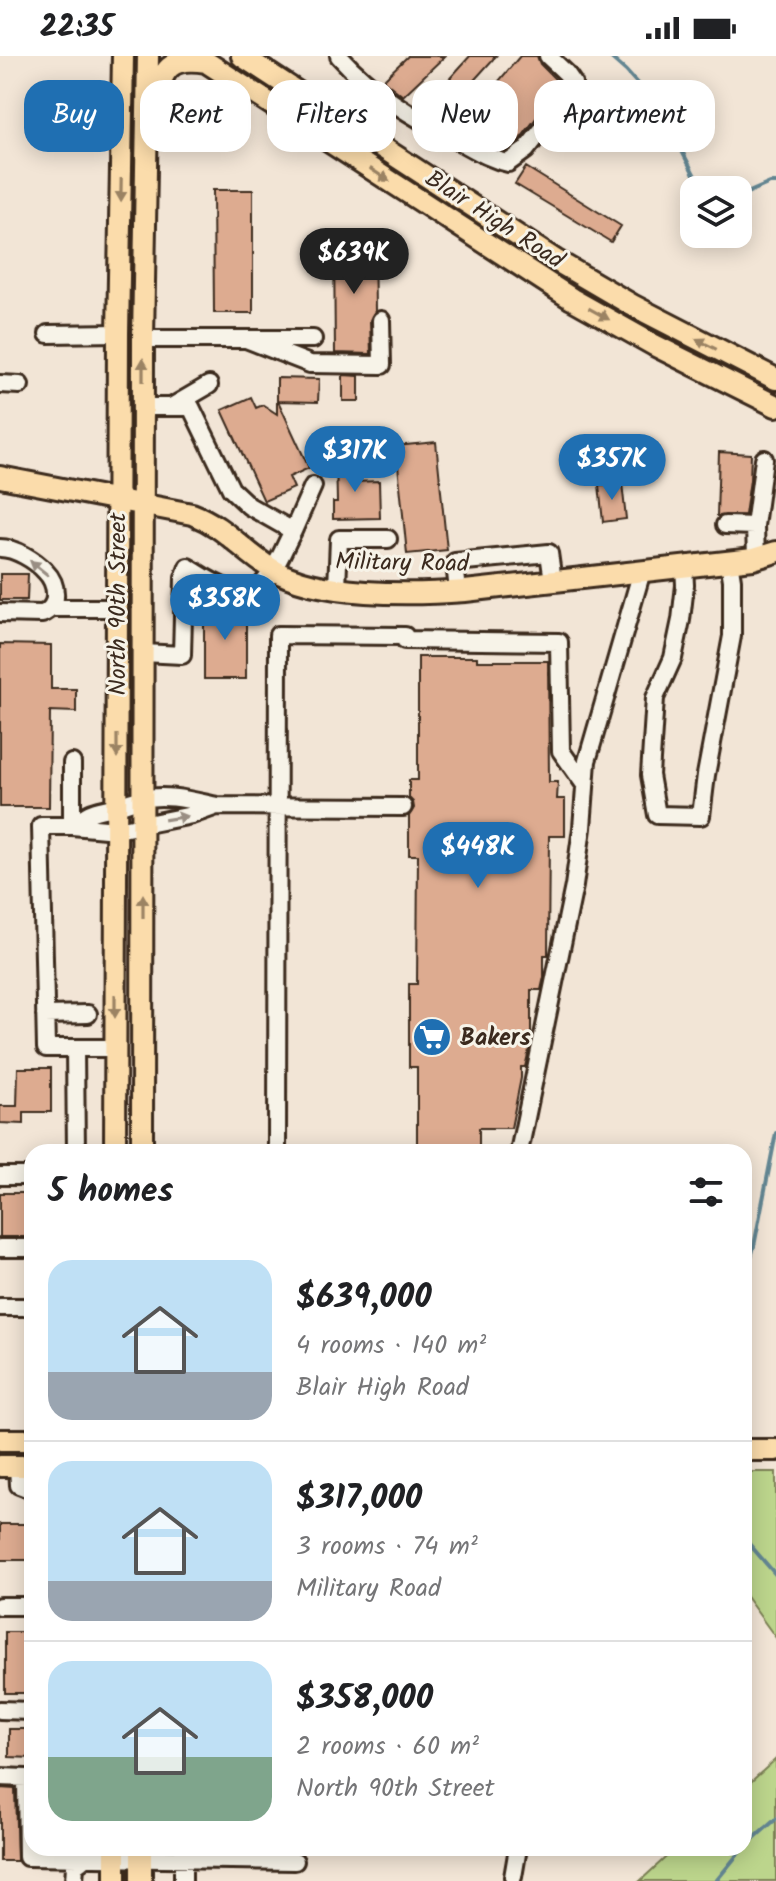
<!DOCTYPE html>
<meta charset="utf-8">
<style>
:root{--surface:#fff;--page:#f6f6f6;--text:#202124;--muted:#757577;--line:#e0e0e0;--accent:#1f6fb2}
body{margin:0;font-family:Kalam,sans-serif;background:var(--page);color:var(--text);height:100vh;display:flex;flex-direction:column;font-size:30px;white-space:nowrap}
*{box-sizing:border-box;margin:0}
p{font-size:26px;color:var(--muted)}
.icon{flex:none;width:44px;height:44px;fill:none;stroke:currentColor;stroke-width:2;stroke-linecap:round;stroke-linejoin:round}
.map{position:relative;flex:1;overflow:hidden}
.details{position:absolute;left:24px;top:1088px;width:728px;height:712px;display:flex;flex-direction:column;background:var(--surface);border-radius:24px;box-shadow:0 4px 20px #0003}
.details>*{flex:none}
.hud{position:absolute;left:24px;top:24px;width:728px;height:72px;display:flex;gap:16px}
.tools{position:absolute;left:680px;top:120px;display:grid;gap:16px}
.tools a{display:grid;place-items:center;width:72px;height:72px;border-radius:16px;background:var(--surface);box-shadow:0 4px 20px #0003;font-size:40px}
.price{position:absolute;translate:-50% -68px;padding:0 18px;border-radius:28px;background:var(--accent);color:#fff;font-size:26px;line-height:52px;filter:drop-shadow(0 2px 4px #0008)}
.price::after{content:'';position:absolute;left:50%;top:48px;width:24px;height:18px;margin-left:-12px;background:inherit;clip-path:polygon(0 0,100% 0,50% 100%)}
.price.active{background:#222;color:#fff}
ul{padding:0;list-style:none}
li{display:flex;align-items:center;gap:24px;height:200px;padding:0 24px}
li+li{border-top:2px solid var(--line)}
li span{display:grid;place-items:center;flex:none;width:224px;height:160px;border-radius:24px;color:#555}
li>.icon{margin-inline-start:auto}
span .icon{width:96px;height:96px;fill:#fffc;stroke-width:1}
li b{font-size:34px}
h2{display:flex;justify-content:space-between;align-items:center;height:96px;padding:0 24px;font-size:34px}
.chip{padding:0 28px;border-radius:24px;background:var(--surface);box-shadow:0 4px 20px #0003;font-size:28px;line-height:72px}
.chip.active{background:var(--accent);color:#fff}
.status{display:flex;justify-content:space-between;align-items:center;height:56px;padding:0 40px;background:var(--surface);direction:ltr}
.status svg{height:22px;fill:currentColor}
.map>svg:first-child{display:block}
.green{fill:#bcd58c;stroke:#7c8055;stroke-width:2}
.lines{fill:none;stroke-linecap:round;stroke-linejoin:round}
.stream{stroke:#638692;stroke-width:4}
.building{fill:#ddab90;stroke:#3b2a1e;stroke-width:2}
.minor-casing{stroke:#3b2a1e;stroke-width:22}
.major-casing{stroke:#3b2a1e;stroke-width:26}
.minor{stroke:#f7f3e8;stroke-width:16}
.major{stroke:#fbdcab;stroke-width:20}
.oneway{fill:#9b8364}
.oneway2{fill:#998e83}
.labels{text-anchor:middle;stroke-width:6;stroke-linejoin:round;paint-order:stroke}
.street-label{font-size:24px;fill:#3b2a1e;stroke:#f7f3e8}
.poi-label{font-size:24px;font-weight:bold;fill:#3b2a1e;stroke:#f7f3e8;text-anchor:start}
</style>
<div class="status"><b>22:35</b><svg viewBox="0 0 49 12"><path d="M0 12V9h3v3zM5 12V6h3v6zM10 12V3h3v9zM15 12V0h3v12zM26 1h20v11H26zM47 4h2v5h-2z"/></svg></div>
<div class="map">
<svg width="776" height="1825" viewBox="0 0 776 1825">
<rect width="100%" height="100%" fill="#f2e5d6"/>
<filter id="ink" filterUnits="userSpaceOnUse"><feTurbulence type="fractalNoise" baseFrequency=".0125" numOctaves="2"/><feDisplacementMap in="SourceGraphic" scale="16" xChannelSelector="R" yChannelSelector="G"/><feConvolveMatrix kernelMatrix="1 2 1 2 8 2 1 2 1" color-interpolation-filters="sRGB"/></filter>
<g filter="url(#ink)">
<path class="green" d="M744 1416H776V1582L744 1538Z
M776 1703V1825H640L676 1792H744V1732Z"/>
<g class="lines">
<path class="stream" d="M609 0 626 15 660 53 695 120 706 134
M738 141 770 127H776
M744 1227 754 1190 776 1077
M744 1482 776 1519
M744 1791 776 1763
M716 1825 743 1792"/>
</g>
<path class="building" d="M408 0H445L403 40 383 24Z
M470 0H496L440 62 433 58 424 51Z
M520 0H537L540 8 561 29 518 86 506 95 481 77 477 82 462 69Z
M526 111 621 170 611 186 515 128Z
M213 134H253V257H214Z
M334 185H374L375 255 370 264 371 298 335 297Z
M343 319 359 320V345H343Z
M277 322 319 323 318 346 278 345 309 412 289 421 294 432 264 445 222 354 251 341 256 352 263 349 277 358Z
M436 386 447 494 407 498 396 390Z
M719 396 751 398 750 424 745 459 717 460Z
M336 400H354V426L379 425 380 462 333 463V446H337Z
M622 427 626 463 603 466 599 429Z
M0 518H28L27 544H0Z
M204 548H246V623H204Z
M0 588 51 589V633H76V656L50 655 49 751H0Z
M418 601H477V605H548L549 726H558L557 743H565V780H549L548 899H544V921L541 934H531V986L525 1011H521V1022L511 1072H479V1096H417V1011H409V928H417L418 799H409V760L414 752 413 746 409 742V724H418Z
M18 1012H51V1056H24V1068L0 1067V1050H17Z
M0 1137H32V1181H0Z
M0 1468H32V1504H0Z
M5 1576H32V1637H5Z
M9 1673H32V1702L9 1701Z
M0 1732 15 1733 17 1805H0Z"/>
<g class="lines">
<defs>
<path id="minor" d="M339 0C371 36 414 62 457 84 474 93 489 103 508 107L526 94 571 37 573 27 566 17 548 0
M48 278 118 277
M143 283H313
M246 283 310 308 382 309 381 264
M0 328 20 329
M173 350 209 329
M725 469 755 470
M293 475 313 430
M0 492C15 492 35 504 45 515 57 527 61 551 42 558L0 557
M756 502 755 470 764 403
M684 510 685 529 681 564 673 602 655 642 650 719 657 759 701 760 706 719 732 580V524L729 505
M337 532 339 483H388
M458 536 455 506 549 497 553 525
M51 552H118
M405 584 559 586 561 695 585 729
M143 597 182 599 184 522 188 511C207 523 245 550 264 526 277 512 284 491 293 475L249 450 231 433 191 351H143
M217 750 403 751
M72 770C92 753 93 756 117 750 125 748 133 744 142 743 167 737 193 745 217 750L192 759 117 774 72 770H41L46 992H115
M72 770V707
M45 959 88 958
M75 992 76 1096
M277 1096 278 579 405 580
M519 1096 574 830 582 772 587 705 642 515
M0 1120H32
M0 1192H32
M0 1251H32
M18 1410 19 1429 32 1434
M0 1550H32
M0 1654 32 1655
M0 1721 26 1722
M32 1722H26L27 1801 295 1805
M183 1792V1825
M513 1821 518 1792
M74 1825 75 1810 84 1803"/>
<path id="major" d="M197 0 572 243 654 289 776 350
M242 0 555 204 632 249 776 323
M156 45C162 13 170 0 206 6
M0 421 192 458C226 471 242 495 272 513 318 541 412 539 465 535L753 503 776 496
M115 1096 118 277 123 0
M142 1096 143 283 148 0
M0 1384H32
M744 1394H776
M0 1410H32
M141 1792V1825
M115 1825V1792"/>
</defs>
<use href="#minor" class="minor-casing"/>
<use href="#major" class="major-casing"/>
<use href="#minor" class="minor"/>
<use href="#major" class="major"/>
</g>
<defs><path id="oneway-solid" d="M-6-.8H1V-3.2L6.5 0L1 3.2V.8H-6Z" transform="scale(2)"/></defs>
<g class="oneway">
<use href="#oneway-solid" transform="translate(380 119) rotate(33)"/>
<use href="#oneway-solid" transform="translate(121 134) rotate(91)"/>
<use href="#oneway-solid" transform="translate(599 258) rotate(29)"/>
<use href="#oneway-solid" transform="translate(706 288) rotate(-153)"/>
<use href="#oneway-solid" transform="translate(143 314) rotate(-90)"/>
<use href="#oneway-solid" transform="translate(117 690) rotate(90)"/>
<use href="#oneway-solid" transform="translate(143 850) rotate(-90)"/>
<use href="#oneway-solid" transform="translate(115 950) rotate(90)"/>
</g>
<g class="oneway2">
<use href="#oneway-solid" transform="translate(39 512) rotate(-141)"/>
<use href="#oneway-solid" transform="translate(176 762) rotate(-9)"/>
</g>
</g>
<defs>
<symbol id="supermarket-disc" viewBox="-11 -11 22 22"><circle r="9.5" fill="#1f6fb2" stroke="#f7f3e8"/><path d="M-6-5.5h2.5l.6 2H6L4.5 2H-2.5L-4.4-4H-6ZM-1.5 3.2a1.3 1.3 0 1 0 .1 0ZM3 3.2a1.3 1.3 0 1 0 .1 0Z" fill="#fff"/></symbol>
</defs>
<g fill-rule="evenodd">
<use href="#supermarket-disc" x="410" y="959" width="44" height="44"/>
</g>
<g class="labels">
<g class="street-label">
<text transform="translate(495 163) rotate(33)" y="8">Blair High Road</text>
<text transform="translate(402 506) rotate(1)" y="8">Military Road</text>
<text transform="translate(117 548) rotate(-90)" y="8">North 90th Street</text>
</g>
<g class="poi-label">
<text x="460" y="989">Bakers</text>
</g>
</g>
</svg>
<div class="tools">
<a><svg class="icon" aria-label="layers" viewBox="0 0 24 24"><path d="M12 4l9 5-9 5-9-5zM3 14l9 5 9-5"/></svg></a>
</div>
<b class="price active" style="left:354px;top:240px">$639K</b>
<b class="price" style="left:355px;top:438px">$317K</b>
<b class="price" style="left:612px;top:446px">$357K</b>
<b class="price" style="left:225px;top:586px">$358K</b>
<b class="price" style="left:478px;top:834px">$448K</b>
<div class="hud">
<a class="chip active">Buy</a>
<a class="chip">Rent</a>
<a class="chip">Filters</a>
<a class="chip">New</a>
<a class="chip">Apartment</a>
</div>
<section class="details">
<h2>5 homes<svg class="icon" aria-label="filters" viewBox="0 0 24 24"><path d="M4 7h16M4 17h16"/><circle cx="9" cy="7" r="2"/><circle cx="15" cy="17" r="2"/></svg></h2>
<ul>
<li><span style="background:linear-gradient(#bfe0f5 70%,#9aa5b1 0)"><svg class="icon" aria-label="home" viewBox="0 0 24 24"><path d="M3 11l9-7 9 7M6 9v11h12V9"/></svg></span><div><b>$639,000</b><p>4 rooms · 140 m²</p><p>Blair High Road</p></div></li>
<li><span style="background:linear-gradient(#bfe0f5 75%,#9aa5b1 0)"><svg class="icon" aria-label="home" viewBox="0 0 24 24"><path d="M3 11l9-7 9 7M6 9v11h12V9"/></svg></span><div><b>$317,000</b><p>3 rooms · 74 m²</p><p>Military Road</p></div></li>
<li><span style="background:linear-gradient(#bfe0f5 60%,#7fa58c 0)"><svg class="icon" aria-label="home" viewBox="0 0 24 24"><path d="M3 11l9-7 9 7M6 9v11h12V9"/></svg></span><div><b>$358,000</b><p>2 rooms · 60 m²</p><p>North 90th Street</p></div></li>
</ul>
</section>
</div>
